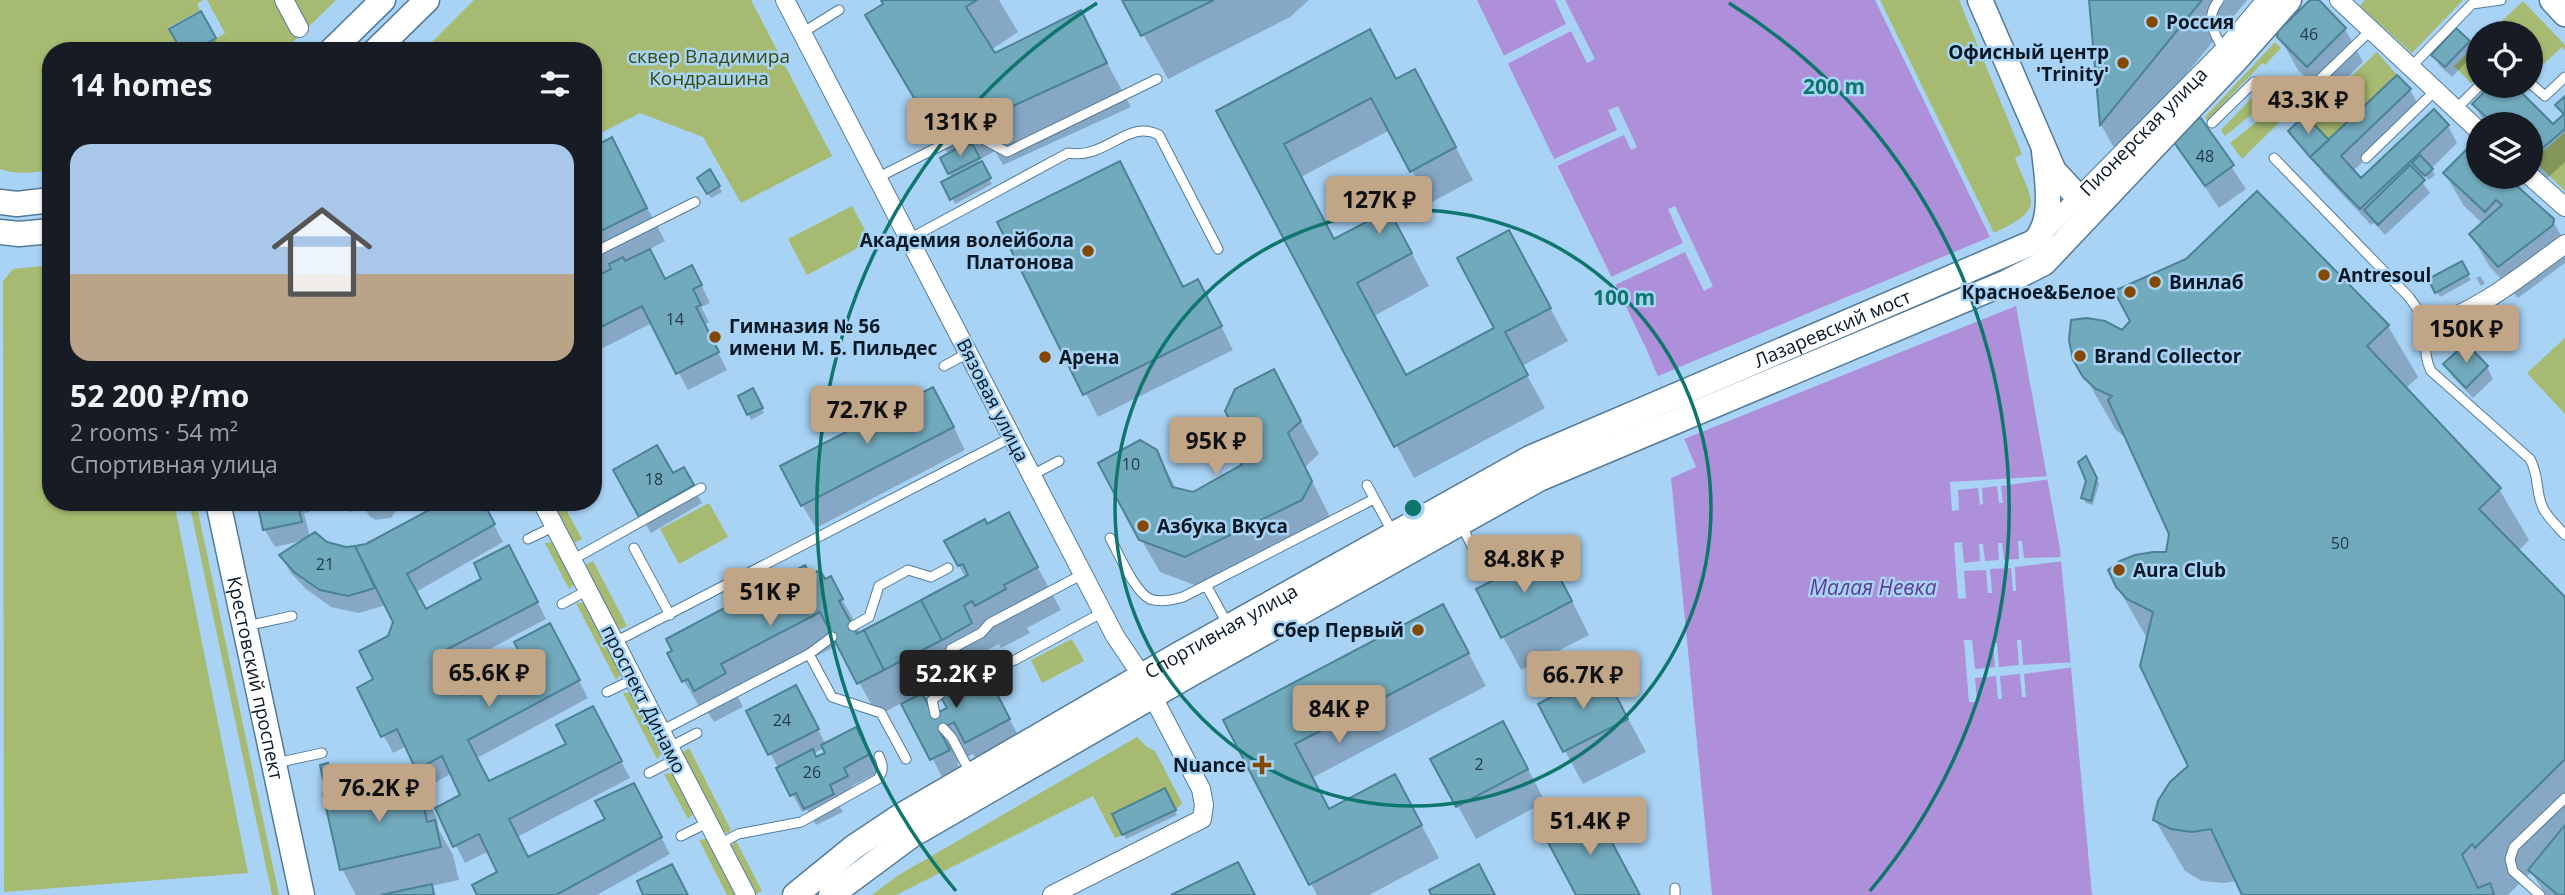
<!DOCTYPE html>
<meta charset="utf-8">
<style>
:root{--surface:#171b24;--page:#242831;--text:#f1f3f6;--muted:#9ea1a6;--accent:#c0a687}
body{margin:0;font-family:"Open Sans",sans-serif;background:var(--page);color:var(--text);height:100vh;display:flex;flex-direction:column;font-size:26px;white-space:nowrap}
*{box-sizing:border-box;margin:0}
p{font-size:23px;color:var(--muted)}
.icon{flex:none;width:38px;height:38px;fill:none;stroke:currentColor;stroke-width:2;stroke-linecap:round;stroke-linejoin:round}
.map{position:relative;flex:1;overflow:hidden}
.panel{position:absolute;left:42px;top:42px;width:560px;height:469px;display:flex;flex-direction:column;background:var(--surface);border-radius:28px;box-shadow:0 2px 5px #0004}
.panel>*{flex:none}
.fabs{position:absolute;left:2466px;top:21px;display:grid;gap:14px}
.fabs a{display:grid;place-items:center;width:77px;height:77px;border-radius:50%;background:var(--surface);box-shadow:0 2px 5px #0004;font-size:35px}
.price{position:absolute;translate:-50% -60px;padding:0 16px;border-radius:7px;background:var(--accent);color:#111;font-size:23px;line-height:46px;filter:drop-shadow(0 2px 4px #0008)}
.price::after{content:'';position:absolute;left:50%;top:42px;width:21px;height:16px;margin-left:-10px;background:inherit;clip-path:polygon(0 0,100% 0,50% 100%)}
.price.on{background:#222;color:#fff}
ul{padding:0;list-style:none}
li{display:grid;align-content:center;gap:14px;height:371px;padding:0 28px}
li span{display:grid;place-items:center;height:217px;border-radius:21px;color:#555}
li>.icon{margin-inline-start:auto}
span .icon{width:126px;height:126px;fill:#fffc;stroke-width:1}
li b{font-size:30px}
h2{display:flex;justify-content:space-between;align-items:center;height:84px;padding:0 28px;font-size:30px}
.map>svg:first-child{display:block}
.green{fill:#a6bb71}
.water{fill:#ad8fda}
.pier{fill:#a8d3f5}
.shadow{fill:#0003;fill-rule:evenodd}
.building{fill:#72aabd;stroke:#4b8295;stroke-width:2;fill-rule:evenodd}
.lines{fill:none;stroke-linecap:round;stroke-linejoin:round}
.lane-casing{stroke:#537b99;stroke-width:11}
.street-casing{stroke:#537b99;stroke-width:20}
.secondary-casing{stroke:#537b99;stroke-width:27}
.lane{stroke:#fff;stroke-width:9}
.street{stroke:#fff;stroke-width:18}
.secondary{stroke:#fff;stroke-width:24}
.ring{fill:none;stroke:#0f766e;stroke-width:3.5}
.poi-dot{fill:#834900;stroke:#a8d3f5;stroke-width:2.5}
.labels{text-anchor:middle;stroke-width:5;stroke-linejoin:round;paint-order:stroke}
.number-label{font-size:16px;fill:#223c4a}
.poi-label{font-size:19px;font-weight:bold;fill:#081824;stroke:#a8d3f5;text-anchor:start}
.park-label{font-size:19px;fill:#3b490b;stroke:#a8d3f5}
.street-label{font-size:19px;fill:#081824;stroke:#a8d3f5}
.water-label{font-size:21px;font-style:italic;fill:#613a91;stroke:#a8d3f5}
.centre{fill:#0f766e;stroke:#a8d3f5;stroke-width:3.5}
.ring-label{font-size:21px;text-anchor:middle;font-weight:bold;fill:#0f766e;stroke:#a8d3f5;stroke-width:5;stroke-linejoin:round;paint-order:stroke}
</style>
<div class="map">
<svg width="2565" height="895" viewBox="0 0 2565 895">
<rect width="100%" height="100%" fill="#a8d3f5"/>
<path class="green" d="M0 0H203L197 4 200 10 168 28 181 51H51V169C34 173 16 175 0 169Z
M207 0H336L284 51H196L225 33Z
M474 0H751L832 156 741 203 703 137 640 113 593 137V51H423Z
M1880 0H1959L2022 154 2015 158C2034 206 2045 208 1994 233Z
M2365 0H2463L2412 53 2360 6Z
M2523 1 2565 45V50L2562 47 2538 69 2531 61 2530 33H2489Z
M2275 42 2281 48 2265 65 2262 63 2207 121 2205 117Z
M2478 43V77L2471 83 2454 66Z
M2377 52 2397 75 2329 140 2308 117Z
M2263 86 2273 97 2225 136 2221 130Z
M2279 104 2288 114 2242 159 2230 143Z
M2565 132V191L2533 160Z
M852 206 871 241 807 275 788 239Z
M51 265V502H174L248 873 4 892 3 281 13 269Z
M2565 338V414L2527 373Z
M189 502H196L279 895H272Z
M550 502H562L582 539 572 544Z
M709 503 728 537 679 564 660 529Z
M553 542 575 584 569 589 545 543Z
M593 561 627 626 621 629 616 627 583 566Z
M576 603H585L621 674 616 680Z
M1072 639 1084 661 1042 683 1031 660Z
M631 692 662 753 657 759 623 693Z
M1137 737 1147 747 1155 751 1182 803 1176 810 1165 789 1112 813 1122 835 1115 838 1093 796 896 895H872L897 876Z
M689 748 731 830 728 833 721 831 681 753Z
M673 773 693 814 688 819 664 774Z
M706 839 735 895H727L699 840Z
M736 841 762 891 754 895 730 847Z"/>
<path class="water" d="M1477 0H1875L1990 237 2016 306 2060 549 2092 895H1712L1671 478 1696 467 1646 348Z"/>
<path class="pier" d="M1555 0H1565L1595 59 1587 63 1571 31 1507 64 1503 56 1566 24Z
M1618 106 1637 147 1631 150 1624 135 1557 166 1554 159 1617 130 1608 110Z
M1675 206 1713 286 1704 291 1685 252 1615 285 1611 277 1683 243 1668 209Z
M1990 237 2016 306 1684 439 1658 376Z
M2050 476 2051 479 2001 486 2003 503H1999L1997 486 1982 488 1983 504 1980 505 1978 488 1958 490 1959 510 1952 511 1950 482Z
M2018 541H2022L2024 558 2064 557V561L2015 567 2016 591H2013L2011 568 1990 569 1992 593H1988L1986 570 1964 571 1966 598 1958 599 1954 543 1962 542 1964 563 1980 561 1979 544H1983L1985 561 1999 560 1998 543H2002L2004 560 2019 559Z
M1964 640H1972L1975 669 1995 667 1993 643H1997L1999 667 2019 665 2017 640H2021L2023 665 2074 662V667L2024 674 2026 697H2022L2020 674 2000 676 2002 699H1998L1996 676 1975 678 1977 702H1969Z"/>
<path class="shadow" d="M883 0H999L1018 32 991 50 995 55 1080 13 1131 107 1003 165 995 151 979 160 992 184 955 204 944 183 952 178 942 159 949 155 867 15 885 5Z
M1124 0H1309L1290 17 1168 79Z
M2091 0H2247L2119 156 2101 125Z
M200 13 217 43 204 51H184Z
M2345 29 2363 62 2326 98 2298 70 2279 36Z
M2468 42 2475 53 2452 77 2440 66 2433 55Z
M2397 77 2410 90 2420 108 2353 171 2361 180 2448 126 2457 143 2431 169 2435 175 2429 180 2424 175 2420 179 2430 193 2385 235 2374 223 2371 225 2323 174 2316 162 2328 142Z
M1397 81 1433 104 1473 180 1430 203 1390 130 1301 177 1334 241 1407 244 1429 286 1374 316 1406 377 1496 329 1527 265 1568 341 1522 366 1545 408 1414 478 1219 112Z
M2493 86H2513L2553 127 2564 116 2558 105 2565 99V162L2545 180 2530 167V124H2485L2474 104Z
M2200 120 2246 189 2219 208 2173 139Z
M611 140 665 241 648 250 665 281 701 284 710 303 701 307 709 322 704 325 727 370 688 390 652 323 593 353V149Z
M2478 153V177H2505L2552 220 2565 242V263L2518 298 2490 267 2471 235 2483 224 2464 206 2445 174Z
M709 172 722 192 711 198 699 178Z
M2257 193 2388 326 2418 377 2405 389 2499 489 2529 540 2518 551 2565 599V895H2546L2531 872 2508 895H2244L2237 881 2223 883 2202 881 2185 871 2155 820 2190 767 2148 640 2117 586 2167 554 2171 534 2128 440 2115 429 2075 359 2123 333 2187 261Z
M999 223 1184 289 1210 304 1233 350 1098 417Z
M2461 263 2471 280 2440 297 2430 280Z
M2480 276 2485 283 2481 286 2476 278Z
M2466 345 2487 367 2493 379 2473 398 2452 376 2445 365Z
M1274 372 1319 454 1305 467 1329 515 1320 533 1205 589 1160 572 1141 539 1156 451 1177 490 1193 494 1242 466Z
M753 390 764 413 751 420 740 396Z
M946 411 965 450 816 528 802 505Z
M2086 459 2099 484 2093 505 2086 503 2083 498 2088 481Z
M683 469 702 503 651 533 615 471 672 475Z
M259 502H307L310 512 304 513 310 537 346 549 366 546 482 502 503 542 416 592 426 611 518 564 546 619 447 672 461 697 559 643 588 698 477 758 490 783 602 725 630 778 517 837 528 859 643 802 670 854 597 895H479L499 873 489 851 465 863 437 809 463 796 452 773 428 787 407 746 393 753 359 689 375 680 395 622 386 605 359 613 331 607 306 589 291 573 281 556 305 540 275 547 265 530Z
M335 502H399V507L391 518 376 520 370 517 363 506 351 512 339 508Z
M1009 515 1061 610 1027 628 1030 633 1001 648 999 644 987 650 996 667 985 673 1027 752 985 774 973 754 957 763 967 783 950 792 903 702 878 716 838 645 738 697 743 707 714 722 707 711 703 713 684 681 810 577 824 581 830 578 861 633 966 578 959 566 987 526ZM937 684 949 709 933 717 920 693Z
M1565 587 1589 635 1521 670 1478 590Z
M1461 639 1486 686 1312 778 1329 810 1395 776 1439 858 1369 895H1317L1225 721Z
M1603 672 1646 752 1583 784 1540 705Z
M805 704 826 745 865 747 879 772 852 786 857 794 838 803 843 812 816 825 807 810 802 812 748 712ZM824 748 827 753 816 759 813 754Z
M1521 755 1545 802 1476 839 1433 760Z
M327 765 333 782 327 783 324 778Z
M379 784 384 793 418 786 437 818 439 830 453 855 459 880 431 886 436 895H356L342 869Z
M1167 796 1177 815 1126 839 1114 814Z"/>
<path class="building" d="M881 0H977L966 7 995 53 1081 10 1107 63 976 123 968 109 933 130 865 15 883 4Z
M1122 0H1214L1141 36Z
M2089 0H2202L2100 125Z
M2310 0H2319L2346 28 2307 67 2277 37 2278 31Z
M201 11 216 38 193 51H182L169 29Z
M2456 28 2470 41 2445 67 2431 55Z
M1370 29 1396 79 1415 69 1456 147 1410 172 1371 98 1284 144 1334 239 1389 210 1412 253 1357 283 1406 375 1494 328 1457 258 1509 230 1551 308 1505 332 1528 375 1394 447 1216 111Z
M2397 75 2411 89 2341 156 2361 178 2434 109 2449 125 2360 209 2310 157Z
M2490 86H2515L2553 124 2564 114 2555 105 2565 96V129L2531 158 2530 124H2494L2472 104Z
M2305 115 2329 140 2310 157 2288 131Z
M2200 117 2234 165 2205 186 2171 138Z
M612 137 647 208 593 235V147Z
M965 144 973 145 980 158 948 174 940 158Z
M2472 144 2478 150V177H2507L2554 219 2553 225 2498 267 2469 234 2502 205 2496 200 2485 212 2443 173Z
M2420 155 2433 169 2425 176 2412 163Z
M982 161 991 178 950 200 941 182Z
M1120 161 1183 287 1198 279 1222 326 1083 395 997 222Z
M2410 165 2425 180 2378 225 2364 210Z
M710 169 720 186 707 194 697 178Z
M2257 191 2389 325 2367 346 2501 488 2479 509 2565 597V759L2475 848 2472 844 2462 855 2478 888 2490 883 2494 894 2491 895H2242L2211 829 2192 832 2171 829 2153 820 2158 801 2170 782 2188 766 2140 666 2153 612 2127 599 2116 587 2108 570 2120 561 2135 555 2153 552H2166L2169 534 2108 400 2112 396 2096 389 2083 377 2073 360 2069 340 2071 320 2087 318 2105 321 2122 330 2130 321 2114 291 2186 259Z
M650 249 665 279 692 265 702 285 693 289 701 305 696 307 719 352 676 374 642 306 593 331V278L611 269 609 264 623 257 625 261Z
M2462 261 2469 274 2435 293 2428 279Z
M2466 343 2488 366 2466 388 2443 364Z
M1274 369 1301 421 1288 433 1312 481 1302 500 1185 557 1139 540 1098 463 1140 440 1157 450 1172 487 1193 492 1241 465 1245 448 1225 411 1235 389Z
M933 387 954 427 801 506 780 466Z
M753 388 763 408 747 415 738 396Z
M657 445 673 473 684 467 694 485 639 517 613 470Z
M2086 456 2097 478 2091 501 2081 498 2086 481 2078 462Z
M257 502H297L302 522 263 530Z
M444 502H483L495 524 407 574 426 609 481 579 474 563 509 545 538 602 438 654 462 695 524 661 514 642 550 623 580 680 468 740 489 781 566 744 556 725 593 706 622 761 509 819 528 857 605 819 595 801 634 783 662 837 556 895H477L472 885 497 872 479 834 453 847 435 808 460 795 442 756 416 770 397 729 381 737 357 688 373 679 359 651 388 636 393 622 355 546 366 544Z
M1009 512 1038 567 1004 585 1006 589 975 606 972 601 964 606 972 623 942 640 921 600 968 575 963 564 958 566 944 541 985 519 987 524Z
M315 532 327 542 346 547 355 546 375 588 348 596 320 590 294 572 279 555Z
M1547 553 1572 601 1501 638 1476 589Z
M805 565 810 575 820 570 825 579 831 576 843 599 839 601 857 634 864 630 884 670 857 684 820 612 721 664 726 673 694 691 688 679 682 682 667 653 672 651 666 639Z
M921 600 942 640 884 670 864 630Z
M1443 604 1469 653 1295 744 1329 809 1395 774 1422 825 1309 885 1223 720Z
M981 663 1010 719 965 743 954 722 939 730 950 750 930 760 901 704ZM936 688 947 708 933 715 923 695Z
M1603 670 1628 719 1563 752 1538 704Z
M796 685 819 729 768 755 746 711Z
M1503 721 1528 769 1456 807 1430 759Z
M856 727 870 754 844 768 848 776 830 785 834 794 804 809 796 793 790 796 776 768 813 749 816 757 825 753 821 745Z
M328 763 331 777 323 779 320 765Z
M380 782 382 792 419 784 427 822 435 820 441 847 340 870 323 794Z
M1165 788 1176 810 1122 835 1112 814Z
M1593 807 1640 895H1576L1543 833Z
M2565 825V895H2558L2528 870Z
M1238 862 1255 895H1171Z
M672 864 688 895H643L637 881Z
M1479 864 1495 895H1431L1429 890Z
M432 884 434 895H381Z"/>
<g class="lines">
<defs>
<path id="lane" d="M2219 0C2204 18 2214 34 2225 52
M802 33 839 10
M2411 67 2472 4 2501 0
M2530 83 2545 96 2565 77
M2456 109 2479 86
M2212 123 2254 82 2316 83 2371 30
M2274 158 2409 297C2416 307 2423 315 2425 327 2427 343 2423 355 2431 371L2530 459C2540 477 2535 492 2543 508 2548 518 2558 527 2565 535
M2366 158 2436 90
M877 178 956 138 979 137 1007 152 1157 79
M909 239 1068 153C1106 160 1128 118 1159 135L1218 249
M593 253 695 202
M944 366 968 353
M1032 475 1059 461
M1367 485 1393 533
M1460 523 1485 571
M1110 538C1119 554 1134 591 1150 599 1161 603 1173 600 1183 597L1374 499
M528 539 555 526
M634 548 670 615
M572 560 701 488
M1206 585 1228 625
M562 604 588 590
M246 626 292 616
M853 626 869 617 879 586 908 570 931 577 948 568
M615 642 1012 437
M951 649 981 633 990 623 1083 574
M809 654 832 697 881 713 906 759
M985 671 1003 664
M905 684C926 673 957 653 983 656 990 656 997 661 1003 664L1015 660 1103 612
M607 692 634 679
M935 714 932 700 940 694
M943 728 952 738 971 774
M661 731 809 654 832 637
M670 747 697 733
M276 763 322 753
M649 773 676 759
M681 836 709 822
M720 844 738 834 801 822 878 779C884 770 883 765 879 756
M1675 888V895
M2540 895 2513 871 2510 859 2514 847 2565 798"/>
<g id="street">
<path d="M284 0 299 28"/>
<path d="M785 0 1115 636 1142 676 1201 789 1204 805 1202 819 1052 895"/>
<path d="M2339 0 2478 130"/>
<path d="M2530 176 2565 207"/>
<path id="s1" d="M2042 234 2224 50 2266 0"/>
<path d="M2425 328C2478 312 2521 276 2565 244"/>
<path d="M542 502 746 895"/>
</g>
<g id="secondary">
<path d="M1980 0 2054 171 2078 197 2093 202 2103 200"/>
<path d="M2552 0 2565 14"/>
<path d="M331 51 383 0"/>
<path d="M375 51 427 0"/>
<path d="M0 202 17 204 51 200"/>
<path d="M0 232 19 234 51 231"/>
<path id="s2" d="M218 502 302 895"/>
<path id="s3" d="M795 895 854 847 899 817 1178 655 1530 458 2034 242C2055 221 2047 179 2044 151"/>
<path d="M831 895 912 835 1189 675 1539 479 2007 282 2044 263 2235 61 2289 0"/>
</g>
</defs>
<use href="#lane" class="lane-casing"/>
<use href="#street" class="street-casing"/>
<use href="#secondary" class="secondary-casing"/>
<use href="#lane" class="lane"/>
<use href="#street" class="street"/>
<use href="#secondary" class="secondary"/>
</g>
<g class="ring">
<circle cx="1413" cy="508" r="298"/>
<path d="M956 891A596 596 0 0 1 1097 3M1729 3A596 596 0 0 1 1870 891"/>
</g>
<g class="poi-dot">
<circle cx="2152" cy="22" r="7"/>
<circle cx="2123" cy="63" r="7"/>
<circle cx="1088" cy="251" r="7"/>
<circle cx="2324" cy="275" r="7"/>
<circle cx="2155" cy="282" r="7"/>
<circle cx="2130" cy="292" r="7"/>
<circle cx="715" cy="337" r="7"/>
<circle cx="2080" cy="356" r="7"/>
<circle cx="1045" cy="357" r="7"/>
<circle cx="1143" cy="526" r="7"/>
<circle cx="2119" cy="570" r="7"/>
<circle cx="1418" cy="630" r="7"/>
<path d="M1258.5 754.5h7v7h7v7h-7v7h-7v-7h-7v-7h7z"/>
</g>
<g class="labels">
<g class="number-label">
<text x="2309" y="40">46</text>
<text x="2205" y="162">48</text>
<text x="675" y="325">14</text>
<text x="1131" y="470">10</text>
<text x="654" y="485">18</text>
<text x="2340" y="549">50</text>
<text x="325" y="570">21</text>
<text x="782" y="726">24</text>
<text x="1479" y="770">2</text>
<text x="812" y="778">26</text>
</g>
<g class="poi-label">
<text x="2166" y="29">Россия</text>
<text x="2109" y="59" text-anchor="end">Офисный центр<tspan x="2109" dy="22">'Trinity'</tspan></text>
<text x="1074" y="247" text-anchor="end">Академия волейбола<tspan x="1074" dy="22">Платонова</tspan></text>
<text x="2338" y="282">Antresoul</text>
<text x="2169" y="289">Винлаб</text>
<text x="2116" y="299" text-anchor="end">Красное&amp;Белое</text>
<text x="729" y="333">Гимназия № 56<tspan x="729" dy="22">имени М. Б. Пильдес</tspan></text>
<text x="2094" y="363">Brand Collector</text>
<text x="1059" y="364">Арена</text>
<text x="1157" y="533">Азбука Вкуса</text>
<text x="2133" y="577">Aura Club</text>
<text x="1404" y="637" text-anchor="end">Сбер Первый</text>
<text x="1246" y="772" text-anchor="end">Nuance</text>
</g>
<g class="park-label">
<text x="709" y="63">сквер Владимира<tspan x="709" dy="22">Кондрашина</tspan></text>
</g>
<g class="street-label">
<text dy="7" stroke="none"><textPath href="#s1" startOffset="144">Пионерская улица</textPath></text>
<text dy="7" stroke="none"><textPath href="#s3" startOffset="1185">Лазаревский мост</textPath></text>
<text transform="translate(993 400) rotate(63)" y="7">Вязовая улица</text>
<text dy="7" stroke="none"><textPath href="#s3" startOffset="502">Спортивная улица</textPath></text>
<text dy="7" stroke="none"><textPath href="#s2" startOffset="180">Крестовский проспект</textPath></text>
<text transform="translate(644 699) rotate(63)" y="7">проспект Динамо</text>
</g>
<g class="water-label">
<text x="1873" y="595">Малая Невка</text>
</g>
</g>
<circle cx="1413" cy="508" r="10" class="centre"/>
<g class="ring-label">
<text x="1834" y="94">200 m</text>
<text x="1624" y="305">100 m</text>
</g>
</svg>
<div class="fabs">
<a><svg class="icon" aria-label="locate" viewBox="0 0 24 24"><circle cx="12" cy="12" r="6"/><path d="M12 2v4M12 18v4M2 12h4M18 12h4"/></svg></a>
<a><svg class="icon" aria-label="layers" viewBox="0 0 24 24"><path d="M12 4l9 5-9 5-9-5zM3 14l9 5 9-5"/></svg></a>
</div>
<b class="price" style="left:2308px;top:136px">43.3K ₽</b>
<b class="price" style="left:960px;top:158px">131K ₽</b>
<b class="price" style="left:1379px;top:236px">127K ₽</b>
<b class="price" style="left:2466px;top:365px">150K ₽</b>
<b class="price" style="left:867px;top:446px">72.7K ₽</b>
<b class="price" style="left:1216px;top:477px">95K ₽</b>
<b class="price" style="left:1524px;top:595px">84.8K ₽</b>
<b class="price" style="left:770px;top:628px">51K ₽</b>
<b class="price" style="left:489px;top:709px">65.6K ₽</b>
<b class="price on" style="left:956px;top:710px">52.2K ₽</b>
<b class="price" style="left:1583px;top:711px">66.7K ₽</b>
<b class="price" style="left:1339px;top:745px">84K ₽</b>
<b class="price" style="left:379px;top:824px">76.2K ₽</b>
<b class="price" style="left:1590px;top:857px">51.4K ₽</b>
<section class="panel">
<h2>14 homes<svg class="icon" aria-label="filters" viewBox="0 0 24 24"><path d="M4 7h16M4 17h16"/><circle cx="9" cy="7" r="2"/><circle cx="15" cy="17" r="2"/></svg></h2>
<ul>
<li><span style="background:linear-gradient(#a9c7e8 60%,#b9a48a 0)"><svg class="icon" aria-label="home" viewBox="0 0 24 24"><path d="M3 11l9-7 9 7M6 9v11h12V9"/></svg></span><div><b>52 200 ₽/mo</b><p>2 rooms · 54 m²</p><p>Спортивная улица</p></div></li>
</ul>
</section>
</div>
